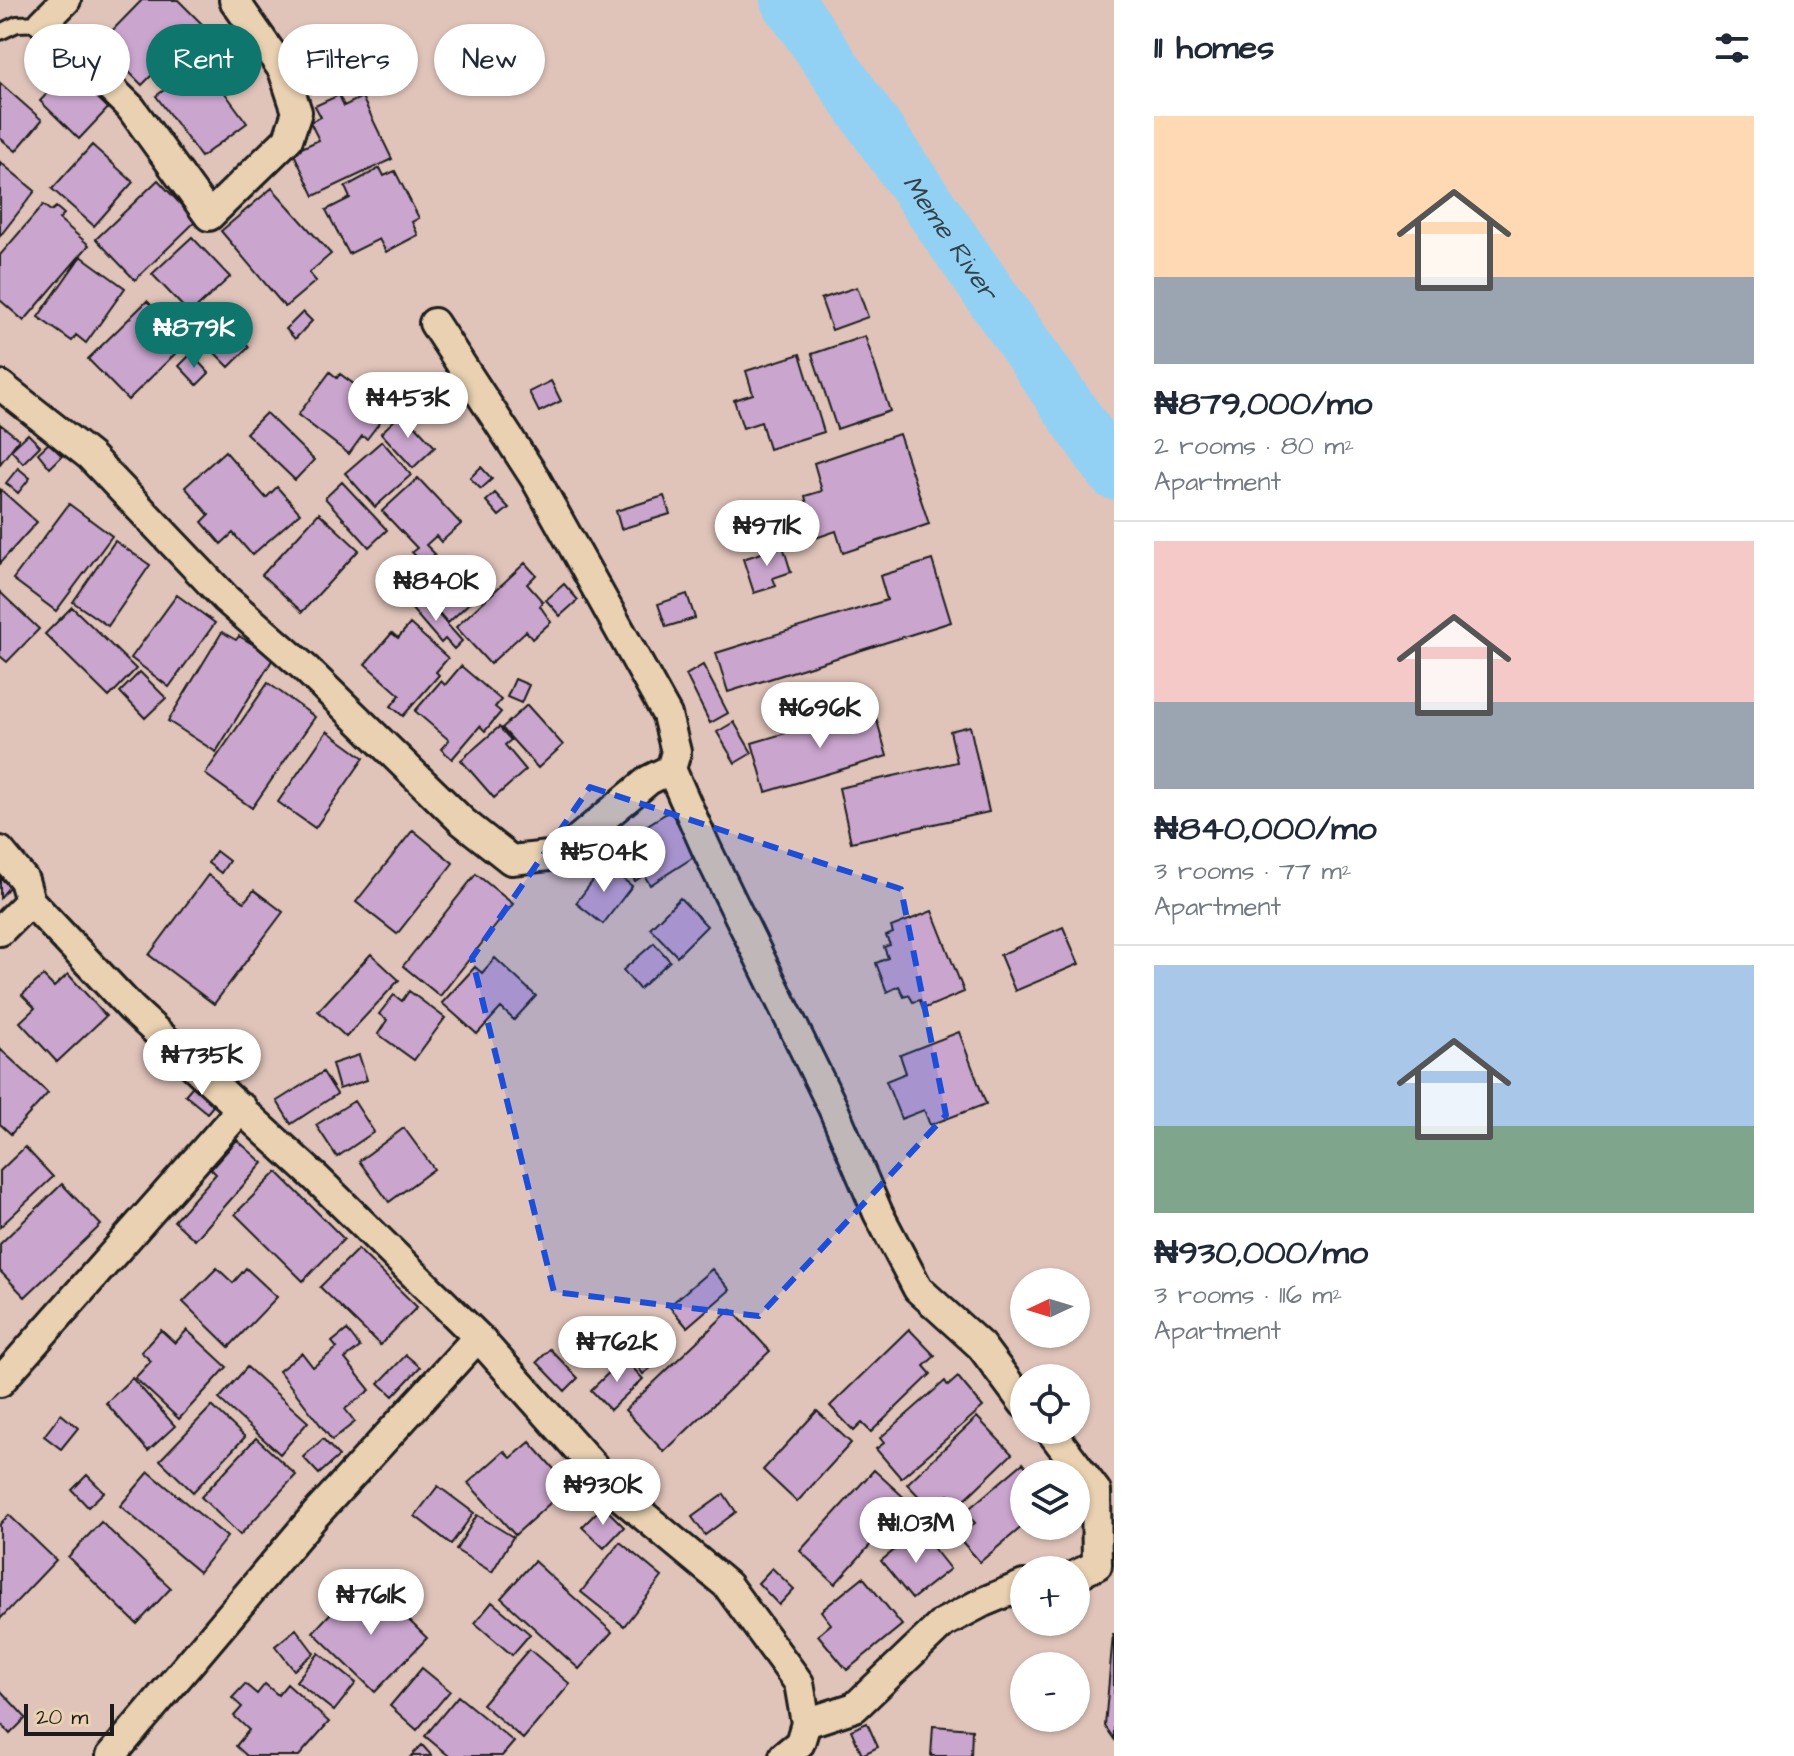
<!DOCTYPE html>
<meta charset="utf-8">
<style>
:root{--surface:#fff;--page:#f2f2f3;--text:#1f2937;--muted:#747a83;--line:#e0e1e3;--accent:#0f766e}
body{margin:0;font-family:"Architects Daughter",sans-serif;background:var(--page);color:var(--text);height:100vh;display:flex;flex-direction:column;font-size:30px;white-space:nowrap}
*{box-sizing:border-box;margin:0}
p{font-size:26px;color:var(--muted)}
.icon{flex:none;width:44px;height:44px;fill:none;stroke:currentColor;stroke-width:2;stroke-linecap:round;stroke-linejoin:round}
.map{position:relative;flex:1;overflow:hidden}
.drawer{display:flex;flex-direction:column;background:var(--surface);width:680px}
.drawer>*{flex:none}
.guide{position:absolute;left:24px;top:24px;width:760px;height:72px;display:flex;gap:16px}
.needle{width:52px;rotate:266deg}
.controls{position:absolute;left:1010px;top:1268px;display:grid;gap:16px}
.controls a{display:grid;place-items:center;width:80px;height:80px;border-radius:50%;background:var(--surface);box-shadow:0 2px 6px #0004;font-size:40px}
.scale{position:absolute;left:24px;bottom:20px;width:90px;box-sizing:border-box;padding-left:8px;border:4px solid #1c1c1c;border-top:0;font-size:22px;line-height:28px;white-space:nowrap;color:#1c1c1c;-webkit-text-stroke:6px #e9d1b1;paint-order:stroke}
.price{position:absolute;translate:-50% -68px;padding:0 18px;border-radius:28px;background:#fff;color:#222;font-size:26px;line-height:52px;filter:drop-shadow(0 2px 4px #0008)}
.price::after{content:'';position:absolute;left:50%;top:48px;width:24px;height:18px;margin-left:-12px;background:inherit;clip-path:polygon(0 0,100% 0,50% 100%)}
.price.on{background:var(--accent);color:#fff}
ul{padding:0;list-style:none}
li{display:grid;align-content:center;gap:16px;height:424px;padding:0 40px}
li+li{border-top:2px solid var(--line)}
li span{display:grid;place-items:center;height:248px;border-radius:0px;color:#555}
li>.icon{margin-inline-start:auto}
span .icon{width:144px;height:144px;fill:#fffc;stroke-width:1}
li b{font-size:34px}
h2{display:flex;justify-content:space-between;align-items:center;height:96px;padding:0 40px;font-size:34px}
.chip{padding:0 28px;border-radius:36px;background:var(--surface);box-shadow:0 2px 6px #0004;font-size:28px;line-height:72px}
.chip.on{background:var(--accent);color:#fff}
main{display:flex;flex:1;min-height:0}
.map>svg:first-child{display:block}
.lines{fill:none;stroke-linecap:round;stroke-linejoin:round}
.river{stroke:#92d1f3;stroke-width:54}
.building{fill:#caa5ce;stroke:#1c1c1c;stroke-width:2}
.service-casing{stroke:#1c1c1c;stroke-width:20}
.minor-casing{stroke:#1c1c1c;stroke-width:34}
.service{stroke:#e9d1b1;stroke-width:14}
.minor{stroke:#e9d1b1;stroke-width:28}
.marked{fill:#1d4ed8;fill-opacity:0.2;stroke:#1d4ed8;stroke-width:6;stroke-dasharray:16 10;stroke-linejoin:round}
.labels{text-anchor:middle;stroke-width:6;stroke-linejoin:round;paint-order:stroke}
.water-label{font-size:26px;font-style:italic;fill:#344047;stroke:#e9d1b1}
</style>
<main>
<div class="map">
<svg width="1114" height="1756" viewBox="0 0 1114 1756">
<rect width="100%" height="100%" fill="#e0c4ba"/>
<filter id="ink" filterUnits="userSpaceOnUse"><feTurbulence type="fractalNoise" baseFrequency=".0125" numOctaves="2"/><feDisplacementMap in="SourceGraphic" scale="16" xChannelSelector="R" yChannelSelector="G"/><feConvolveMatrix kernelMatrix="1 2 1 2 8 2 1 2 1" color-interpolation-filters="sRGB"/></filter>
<g filter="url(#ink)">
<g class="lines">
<path class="river" id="s1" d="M787 0 1114 473"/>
</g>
<path class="building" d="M142 0H178L202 24 142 85 100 43Z
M202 62 247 123 201 157 156 96Z
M74 65 113 103 79 139 40 101Z
M0 83 42 120 16 151 0 138Z
M339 95 344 106 362 97 392 159 314 196 293 152 319 140 310 122 321 117 315 106Z
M92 145 133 182 94 226 52 189Z
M0 162 35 191 0 236Z
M380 168 384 176 395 171 419 218 412 222 418 235 386 252 379 239 349 254 326 210 350 198 345 187Z
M158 180 196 221 135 280 96 239Z
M272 188 331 254 309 273 316 281 285 307 221 231Z
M43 205 51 211 56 207 64 214 59 219 89 245 24 321 0 300V255Z
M192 237 230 277 190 314 152 274Z
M81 256 125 288 86 343 76 335 72 341 38 317Z
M857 287 868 317 832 330 821 299Z
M147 301 187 342 128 400 88 359Z
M303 312 312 321 295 339 286 329Z
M234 332 249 347 229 367 214 352Z
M865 336 890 411 837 429 812 354Z
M191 354 209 373 197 385 179 366Z
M800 354 824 432 769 449 761 422 743 428 734 400 753 394 746 371Z
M330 372 337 378 340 374 366 393 372 384 395 402 367 439 362 436 349 454 298 415Z
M551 381 561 401 539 412 529 392Z
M403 412 435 447 413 468 381 433Z
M266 413 314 460 295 480 246 433Z
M0 424 19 439 0 464Z
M28 434 40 446 23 463 11 450Z
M899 434 929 524 843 553 836 531 798 544 787 511 807 504 805 496 822 491 814 463Z
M382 441 411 475 375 507 345 473Z
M49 443 62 456 50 468 38 453Z
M225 451 266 498 277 487 300 513 252 555 233 533 221 544 202 522 209 515 185 487Z
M481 467 492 479 481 489 470 478Z
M18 468 30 478 18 493 6 483Z
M418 478 461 524 441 542 436 536 426 545 435 554 423 564 412 552 417 548 382 511Z
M342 482 387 530 369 547 325 498Z
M0 489 37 522 0 563Z
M495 493 509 508 499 516 486 501Z
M664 496 670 514 621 529 616 511Z
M69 504 112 536 56 611 13 579Z
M319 513 359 550 302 612 262 575Z
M115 541 150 565 108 626 73 602Z
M783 546 791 572 773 578 776 586 754 593 743 559Z
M454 557 484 589 448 623 418 590Z
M932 560 951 622 728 692 716 653 887 600 880 576Z
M525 563 536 575 527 584 543 602 540 606 551 622 532 639 526 631 490 664 456 627Z
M564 584 578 600 560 616 546 600Z
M0 592 39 629 7 662 0 656Z
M687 594 695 618 666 627 658 604Z
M177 595 215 623 169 687 131 658Z
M423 597 462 641 454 649 445 639 441 643 411 608Z
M72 607 136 669 109 697 45 634Z
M410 624 448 658 436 672 439 675 403 716 391 706 400 695 365 664 392 633 398 638Z
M222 632 236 640 239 636 274 657 216 752 168 721Z
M703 665 728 713 710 723 686 675Z
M461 666 501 700 495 707 501 712 485 731 480 726 452 759 441 749 449 740 415 711 441 681 445 685Z
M140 672 166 698 145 718 120 692Z
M515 679 529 685 521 703 507 697Z
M268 683 315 717 252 808 205 774Z
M527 705 563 745 538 768 502 728Z
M873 707 887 756 766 792 752 743Z
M734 722 752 753 735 763 717 732Z
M970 726 989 812 851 842 839 788 957 762 950 731Z
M499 727 511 740 505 745 526 770 494 798 461 760Z
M327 731 364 758 315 828 278 802Z
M670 811 697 855 650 885 644 875 635 881 614 846Z
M413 830 453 863 397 934 356 902Z
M216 851 229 861 221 873 208 863Z
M605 865 632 886 603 924 576 903Z
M476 874 513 904 440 996 403 966Z
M208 875 244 902 254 890 283 912 214 1004 149 955Z
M0 878 10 886 0 898Z
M680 898 707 926 677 956 650 928Z
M932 911 964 992 923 1009 920 1000 913 1002 909 995 904 997 899 986 887 992 876 963 888 958 884 947 890 945 886 936 893 933 891 927Z
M1063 927 1079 964 1015 991 1000 955Z
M654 943 670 961 639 989 623 970Z
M371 954 399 980 346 1037 318 1011Z
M495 958 536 996 514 1020 501 1008 477 1034 442 1003 475 967 482 973Z
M68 974 106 1016 57 1062 20 1022 35 1008 22 995 43 976 54 987Z
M409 991 445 1018 414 1060 378 1034 387 1020 379 1014 394 995 402 1001Z
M959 1032 986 1104 930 1125 924 1110 901 1119 886 1081 906 1073 900 1055Z
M0 1049 48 1093 11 1134 0 1124Z
M359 1055 367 1080 339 1089 332 1064Z
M323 1072 337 1094 291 1124 277 1101Z
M198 1080 219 1099 207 1113 185 1095Z
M354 1101 374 1132 337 1157 316 1125Z
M404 1128 434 1169 389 1202 359 1161Z
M237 1140 263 1163 195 1240 174 1221 216 1174 211 1169Z
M25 1147 53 1177 0 1227V1171Z
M277 1172 344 1239 303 1281 235 1214Z
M62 1184 101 1225 25 1297 0 1271V1244Z
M358 1249 417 1307 380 1345 320 1287Z
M217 1268 233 1283 246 1268 277 1297 229 1347 183 1302Z
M712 1269 730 1290 687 1327 669 1306Z
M731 1309 770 1351 664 1452 625 1410Z
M909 1329 935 1356 924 1366 931 1374 871 1432 862 1423 854 1431 830 1406Z
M161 1330 175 1343 187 1330 227 1367 179 1419 135 1378 151 1361 141 1352Z
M347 1330 360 1347 345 1359 370 1390 345 1409 355 1422 332 1440 279 1371 302 1353 313 1367 337 1348 332 1342Z
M646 1338 661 1360 643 1374 627 1352Z
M550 1349 578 1378 565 1391 537 1362Z
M406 1355 420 1367 393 1396 379 1383Z
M624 1358 643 1379 610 1410 591 1390Z
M247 1367 308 1422 280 1454 219 1399Z
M958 1377 983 1407 901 1478 876 1449 884 1443 880 1438 945 1381 948 1386Z
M132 1378 175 1426 148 1451 106 1403Z
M212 1406 245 1437 193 1492 160 1460Z
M817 1411 851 1443 797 1502 763 1470Z
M61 1414 78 1428 61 1449 44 1436Z
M977 1417 1012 1454 958 1506 948 1495 932 1510 907 1484Z
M256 1438 296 1475 240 1535 201 1497Z
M323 1439 339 1456 319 1474 303 1457Z
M530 1442 569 1486 515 1535 468 1483 504 1451 511 1458Z
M1023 1463 1032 1474H1024V1525L980 1562 958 1537 975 1523 965 1512Z
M874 1470 909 1502 835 1584 800 1551Z
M149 1472 227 1537 199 1572 120 1506Z
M87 1475 104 1492 88 1507 72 1490Z
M438 1486 474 1513 451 1544 415 1516Z
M724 1494 736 1512 705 1535 692 1517Z
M603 1506 624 1527 604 1548 582 1527Z
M9 1515 56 1560 0 1619V1524Z
M477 1515 513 1537 492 1572 456 1550Z
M101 1522 171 1588 137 1624 68 1557Z
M919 1530 950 1569 912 1599 881 1561Z
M620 1542 662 1577 624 1626 581 1592Z
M534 1561 612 1632 579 1669 501 1598Z
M772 1568 794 1589 779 1605 758 1583Z
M863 1577 902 1625 847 1670 818 1635 831 1624 821 1611Z
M373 1585 427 1638 375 1692 313 1632 345 1598 353 1606Z
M492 1602 530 1634 512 1655 475 1623Z
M296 1629 314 1653 294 1670 275 1646Z
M1113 1634H1114V1739L1105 1726Z
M529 1649 570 1684 523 1739 482 1704Z
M319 1653 356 1683 334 1711 296 1681Z
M422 1668 450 1691 417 1730 390 1706Z
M245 1684 257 1694 265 1684 278 1695 287 1684 329 1722 299 1756H247L236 1746 249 1730 234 1716 242 1707 232 1698Z
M0 1690 26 1718 10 1734 0 1723Z
M458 1696 514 1742 502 1756H449L425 1736Z
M867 1723 878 1747 862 1755 851 1730Z
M933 1726 972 1729 971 1756H931Z
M422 1745 432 1756H411Z"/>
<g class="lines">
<defs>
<path id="service" d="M0 32 17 24 43 23"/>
<path id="minor" d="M66 0 43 23 131 108 209 216 288 139 297 112 283 70 234 0
M434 323 535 478 667 715 676 752 671 769 706 848 833 1108 878 1213 918 1289 981 1346 1024 1404
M0 385 90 456 226 599 306 669 463 822 511 860 559 855 649 780 671 769
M0 851 24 880 30 901 132 1009 316 1178 478 1337 620 1496 727 1585 799 1683 806 1723 800 1743 784 1756
M0 931 30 901
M0 1382 242 1108
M1050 1430 1096 1491 1097 1565 1076 1575
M806 1723 855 1707 943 1623 983 1602 1024 1585
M111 1756 316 1514 478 1337"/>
</defs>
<use href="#service" class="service-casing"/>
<use href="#minor" class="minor-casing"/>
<use href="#service" class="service"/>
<use href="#minor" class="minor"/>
</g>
</g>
<path class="marked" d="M590 787 901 889 946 1115 759 1316 554 1292 472 958Z"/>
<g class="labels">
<g class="water-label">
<text dy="9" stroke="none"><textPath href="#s1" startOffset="288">Meme River</textPath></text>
</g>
</g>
</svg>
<div class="controls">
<a><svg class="needle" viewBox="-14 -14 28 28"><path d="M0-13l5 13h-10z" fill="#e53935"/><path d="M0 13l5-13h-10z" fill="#747a83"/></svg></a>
<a><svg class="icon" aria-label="locate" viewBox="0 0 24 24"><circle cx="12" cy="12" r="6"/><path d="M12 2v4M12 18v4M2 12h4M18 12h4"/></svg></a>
<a><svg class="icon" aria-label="layers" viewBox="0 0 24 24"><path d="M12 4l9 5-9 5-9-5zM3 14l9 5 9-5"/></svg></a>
<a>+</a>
<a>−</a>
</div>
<div class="scale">20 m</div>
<b class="price on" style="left:194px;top:370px">₦879K</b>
<b class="price" style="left:408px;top:440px">₦453K</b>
<b class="price" style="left:767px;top:568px">₦971K</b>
<b class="price" style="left:436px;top:623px">₦840K</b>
<b class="price" style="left:820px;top:750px">₦696K</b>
<b class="price" style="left:604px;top:894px">₦504K</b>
<b class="price" style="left:202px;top:1097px">₦735K</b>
<b class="price" style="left:617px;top:1384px">₦762K</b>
<b class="price" style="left:603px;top:1527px">₦930K</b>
<b class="price" style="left:916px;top:1565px">₦1.03M</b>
<b class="price" style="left:371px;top:1637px">₦761K</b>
<div class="guide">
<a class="chip">Buy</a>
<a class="chip on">Rent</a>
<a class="chip">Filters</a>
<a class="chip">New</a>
</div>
</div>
<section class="drawer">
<h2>11 homes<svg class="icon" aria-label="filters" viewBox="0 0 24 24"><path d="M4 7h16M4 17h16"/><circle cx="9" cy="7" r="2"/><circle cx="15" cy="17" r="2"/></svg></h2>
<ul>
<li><span style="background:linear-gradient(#ffd9b3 65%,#9aa5b1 0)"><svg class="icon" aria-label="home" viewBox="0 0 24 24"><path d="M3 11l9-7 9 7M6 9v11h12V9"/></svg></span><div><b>₦879,000/mo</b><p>2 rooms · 80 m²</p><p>Apartment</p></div></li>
<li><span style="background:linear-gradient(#f6c9c9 65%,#9aa5b1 0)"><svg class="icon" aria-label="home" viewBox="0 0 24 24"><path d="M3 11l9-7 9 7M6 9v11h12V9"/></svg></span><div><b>₦840,000/mo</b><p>3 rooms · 77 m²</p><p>Apartment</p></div></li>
<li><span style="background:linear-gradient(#a9c7e8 65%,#7fa58c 0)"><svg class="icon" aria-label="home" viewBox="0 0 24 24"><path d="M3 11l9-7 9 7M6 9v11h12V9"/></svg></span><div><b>₦930,000/mo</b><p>3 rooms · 116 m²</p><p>Apartment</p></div></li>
</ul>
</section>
</main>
